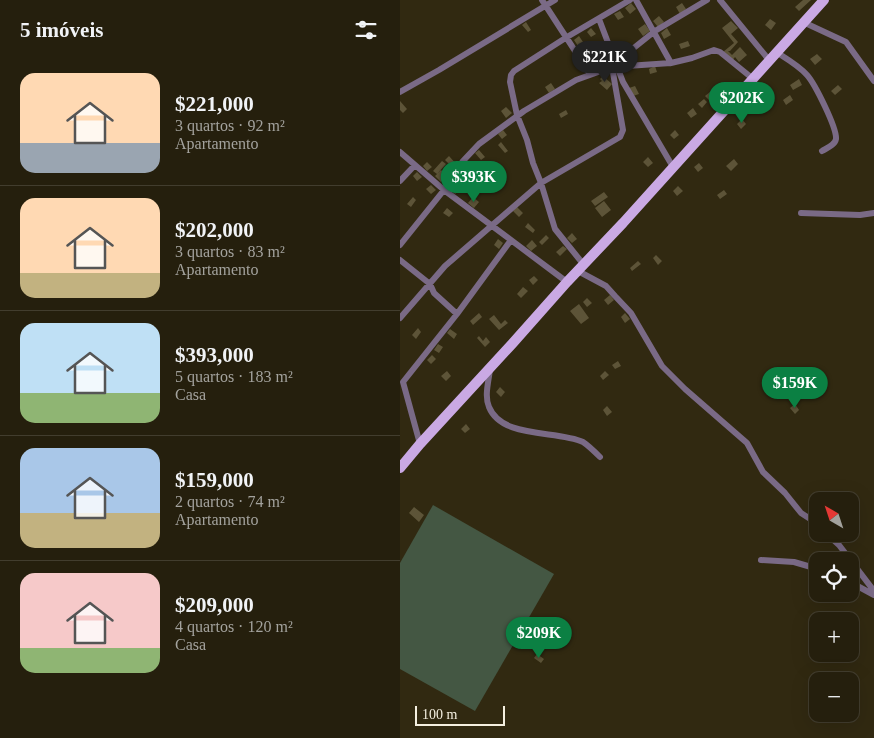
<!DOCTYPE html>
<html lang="pt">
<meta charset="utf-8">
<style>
:root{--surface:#251f0d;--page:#312c1b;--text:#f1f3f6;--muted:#a3a29d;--line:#423d2e;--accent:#0b8043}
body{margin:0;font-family:Georgia,serif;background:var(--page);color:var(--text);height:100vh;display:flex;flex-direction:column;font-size:19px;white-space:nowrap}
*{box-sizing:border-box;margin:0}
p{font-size:16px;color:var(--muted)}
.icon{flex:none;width:28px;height:28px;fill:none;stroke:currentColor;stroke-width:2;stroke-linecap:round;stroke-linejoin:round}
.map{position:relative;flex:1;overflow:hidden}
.side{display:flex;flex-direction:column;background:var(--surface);width:400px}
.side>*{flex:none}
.needle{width:32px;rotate:321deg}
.controls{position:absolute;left:409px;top:492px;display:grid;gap:10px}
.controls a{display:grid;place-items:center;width:50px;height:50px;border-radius:10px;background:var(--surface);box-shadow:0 5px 20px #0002,0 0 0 1px var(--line);font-size:25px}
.scale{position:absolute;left:15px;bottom:12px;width:90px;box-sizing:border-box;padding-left:5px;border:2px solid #f4efe0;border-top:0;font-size:14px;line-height:18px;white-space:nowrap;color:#f4efe0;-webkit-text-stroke:4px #312911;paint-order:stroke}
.price{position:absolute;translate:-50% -42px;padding:0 11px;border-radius:18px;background:var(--accent);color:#fff;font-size:16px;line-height:32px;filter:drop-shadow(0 1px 2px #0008)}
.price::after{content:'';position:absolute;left:50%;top:30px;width:15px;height:11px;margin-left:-8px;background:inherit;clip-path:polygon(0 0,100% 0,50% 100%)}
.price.active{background:#222;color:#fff}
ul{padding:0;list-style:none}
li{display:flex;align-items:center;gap:15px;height:125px;padding:0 20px}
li+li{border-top:1px solid var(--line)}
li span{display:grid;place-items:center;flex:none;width:140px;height:100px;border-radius:15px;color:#555}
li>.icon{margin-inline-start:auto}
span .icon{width:60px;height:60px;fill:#fffc;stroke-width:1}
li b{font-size:21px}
h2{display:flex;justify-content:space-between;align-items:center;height:60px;padding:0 20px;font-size:21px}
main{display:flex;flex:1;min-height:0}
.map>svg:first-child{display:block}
.green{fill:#445743}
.building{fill:#5d5438}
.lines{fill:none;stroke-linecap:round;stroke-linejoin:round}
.minor{stroke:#7a6a86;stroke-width:6}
.primary{stroke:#caa9e4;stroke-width:10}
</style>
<main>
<section class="side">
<h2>5 imóveis<svg class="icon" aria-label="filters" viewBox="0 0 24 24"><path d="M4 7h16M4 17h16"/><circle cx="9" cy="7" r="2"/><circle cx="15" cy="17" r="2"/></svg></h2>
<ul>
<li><span style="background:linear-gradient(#ffd9b3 70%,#9aa5b1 0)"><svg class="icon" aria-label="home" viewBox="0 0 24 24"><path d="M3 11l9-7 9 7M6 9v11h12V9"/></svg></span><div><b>$221,000</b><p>3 quartos · 92 m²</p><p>Apartamento</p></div></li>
<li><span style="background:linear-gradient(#ffd9b3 75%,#c2b280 0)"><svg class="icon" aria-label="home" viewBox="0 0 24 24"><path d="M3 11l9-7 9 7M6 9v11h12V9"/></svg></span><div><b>$202,000</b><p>3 quartos · 83 m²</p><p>Apartamento</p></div></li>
<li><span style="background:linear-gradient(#bfe0f5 70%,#8fb573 0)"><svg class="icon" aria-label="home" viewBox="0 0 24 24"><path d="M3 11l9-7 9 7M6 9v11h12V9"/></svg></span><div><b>$393,000</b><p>5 quartos · 183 m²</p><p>Casa</p></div></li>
<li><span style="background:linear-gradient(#a9c7e8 65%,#c2b280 0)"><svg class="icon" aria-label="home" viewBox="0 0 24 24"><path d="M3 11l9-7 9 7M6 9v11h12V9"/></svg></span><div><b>$159,000</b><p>2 quartos · 74 m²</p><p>Apartamento</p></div></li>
<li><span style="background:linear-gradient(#f6c9c9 75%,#8fb573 0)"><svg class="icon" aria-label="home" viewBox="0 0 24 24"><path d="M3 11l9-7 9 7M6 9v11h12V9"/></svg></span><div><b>$209,000</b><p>4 quartos · 120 m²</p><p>Casa</p></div></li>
</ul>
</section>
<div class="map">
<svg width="474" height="738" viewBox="0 0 474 738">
<rect width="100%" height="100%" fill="#312911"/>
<path class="green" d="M33 505 154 574 75 711 0 669V563Z"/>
<path class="building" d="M403 0H411L399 11 395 7Z
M231 3 236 9 230 14 225 8Z
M282 3 286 9 280 14 276 7Z
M220 11 224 17 218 20 214 14Z
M259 16 264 22 258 27 253 21Z
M370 19 376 23 371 30 365 25Z
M331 21 338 28 331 34 338 42 330 51H328L332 55 340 47 347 55 339 62 335 57 332 61 323 52 334 43 322 28Z
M126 22 131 30 128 32 122 25Z
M245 24 250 31 243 36 238 29Z
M191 28 196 34 191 37 187 32Z
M267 28 271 35 264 39 261 33Z
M179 36 183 42 178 46 174 40Z
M288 41 290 46 281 49 279 44Z
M219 42 223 47 219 51 215 46Z
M417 54 422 59 415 65 410 59Z
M255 66 257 72 250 74 249 69Z
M203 76 212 84 207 90 199 83 202 81 200 79Z
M399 79 402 85 393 90 390 85Z
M151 83 155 89 149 93 145 87Z
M438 85 442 89 435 95 431 91Z
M235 86 239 94 233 96 229 88Z
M310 92 314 96 310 101 305 96Z
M390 95 393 100 386 105 383 100Z
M304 99 307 102 302 108 298 104Z
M0 101 7 109 3 113 0 110Z
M106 107 112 113 106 118 101 111Z
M293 108 297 114 291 118 287 113Z
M166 110 168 114 161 118 159 114Z
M342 119 346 124 341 129 337 124Z
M103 130 107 135 102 139 98 134Z
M275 130 279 135 274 139 270 135Z
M101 142 108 151 105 153 98 145Z
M79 150 85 157 81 160 75 153Z
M49 156 57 165 53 168 45 160Z
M248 157 253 163 248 167 243 162Z
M334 159 338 164 331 171 326 166Z
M42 161 46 164 37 174 33 171Z
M27 162 32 167 27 171 23 166Z
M299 163 303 168 298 172 294 167Z
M41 170 47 176 41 182 35 176Z
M17 172 22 177 17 181 13 176Z
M57 184 61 189 55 194 51 189Z
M31 185 36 190 31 194 26 189Z
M278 186 283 191 277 196 273 191Z
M324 190 327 194 320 199 317 195Z
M204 192 208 197 195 206 191 201Z
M13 197 16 200 11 207 7 204Z
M73 197 79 202 74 208 68 203Z
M204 201 211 210 202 217 195 208Z
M117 207 123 213 119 217 113 211Z
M47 208 53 213 49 217 43 213Z
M128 223 135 230 133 233 125 227Z
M172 233 177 239 172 243 167 238Z
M146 235 149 238 142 245 139 242Z
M98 239 103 243 99 249 94 245Z
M132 240 137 246 131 251 126 246Z
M163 246 167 249 160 256 156 252Z
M256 255 262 261 258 265 253 258Z
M238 261 241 264 232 271 230 268Z
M134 276 138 280 133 285 129 280Z
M123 287 128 291 121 298 117 294Z
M210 295 214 300 208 305 204 300Z
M187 298 192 303 187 307 183 302Z
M179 304 189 318 181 324 170 311Z
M79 313 82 317 73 325 70 321Z
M225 313 230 319 225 323 221 317Z
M94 315 101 324 105 320 108 323 99 330 89 319Z
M18 328 21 332 16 339 12 335Z
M50 329 57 334 54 339 47 333Z
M79 336 83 341 86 337 90 342 85 347 77 338Z
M38 344 43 347 39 353 34 350Z
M32 355 36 359 31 364 27 360Z
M218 361 221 366 215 369 212 365Z
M47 371 51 376 46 381 41 376Z
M205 371 209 375 203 380 200 376Z
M100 387 105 392 101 397 96 392Z
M395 404 399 410 395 414 390 408Z
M207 406 212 412 207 416 203 410Z
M66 424 70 429 65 433 61 429Z
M14 507 24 515 19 522 9 513Z
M137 654 144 659 141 663 134 658Z"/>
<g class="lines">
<path class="minor" d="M142 0 190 74
M236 0 271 63
M320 0 369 60
M199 19 223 82 273 167
M403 22 446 42 474 81
M376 52C387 59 399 66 407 75 415 84 437 128 436 139 435 145 427 148 422 151
M214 59 235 47 255 31 307 0
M0 92 39 70 155 0
M0 152 44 190 167 282
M0 181 15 165
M401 213 460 215 474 213
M0 245 44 190 63 161 79 144 124 111 176 80 212 67 271 63 292 58 314 50 320 52 352 78
M0 260 30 284 34 293 57 314
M184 265 155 229 141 183 133 163 127 140 117 115 110 82 111 75 114 71 167 37 230 0
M178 271 206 286 215 296 231 313 262 366 285 389 347 443 363 472 385 493 401 513 418 524
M0 318 45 266 141 183 220 137 223 130 212 67
M90 369C89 380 84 396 89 407 102 439 157 430 183 442 189 446 195 452 200 457
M20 444 3 382 57 314 111 240
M427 534 439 545 474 591
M361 560 394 562 418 569
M450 582 474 595"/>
<path class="primary" d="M0 468 20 444 112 344 167 282 223 223 424 0"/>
</g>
</svg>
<div class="controls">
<a><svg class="needle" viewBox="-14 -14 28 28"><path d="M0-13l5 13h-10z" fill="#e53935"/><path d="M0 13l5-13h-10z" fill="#a3a29d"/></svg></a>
<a><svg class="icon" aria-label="locate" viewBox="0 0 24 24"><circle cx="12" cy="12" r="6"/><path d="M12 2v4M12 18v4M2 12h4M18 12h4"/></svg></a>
<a>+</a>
<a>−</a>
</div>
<div class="scale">100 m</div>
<b class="price active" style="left:205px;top:83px">$221K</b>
<b class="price" style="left:342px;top:124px">$202K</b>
<b class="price" style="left:74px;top:203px">$393K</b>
<b class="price" style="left:395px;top:409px">$159K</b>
<b class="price" style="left:139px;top:659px">$209K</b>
</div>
</main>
